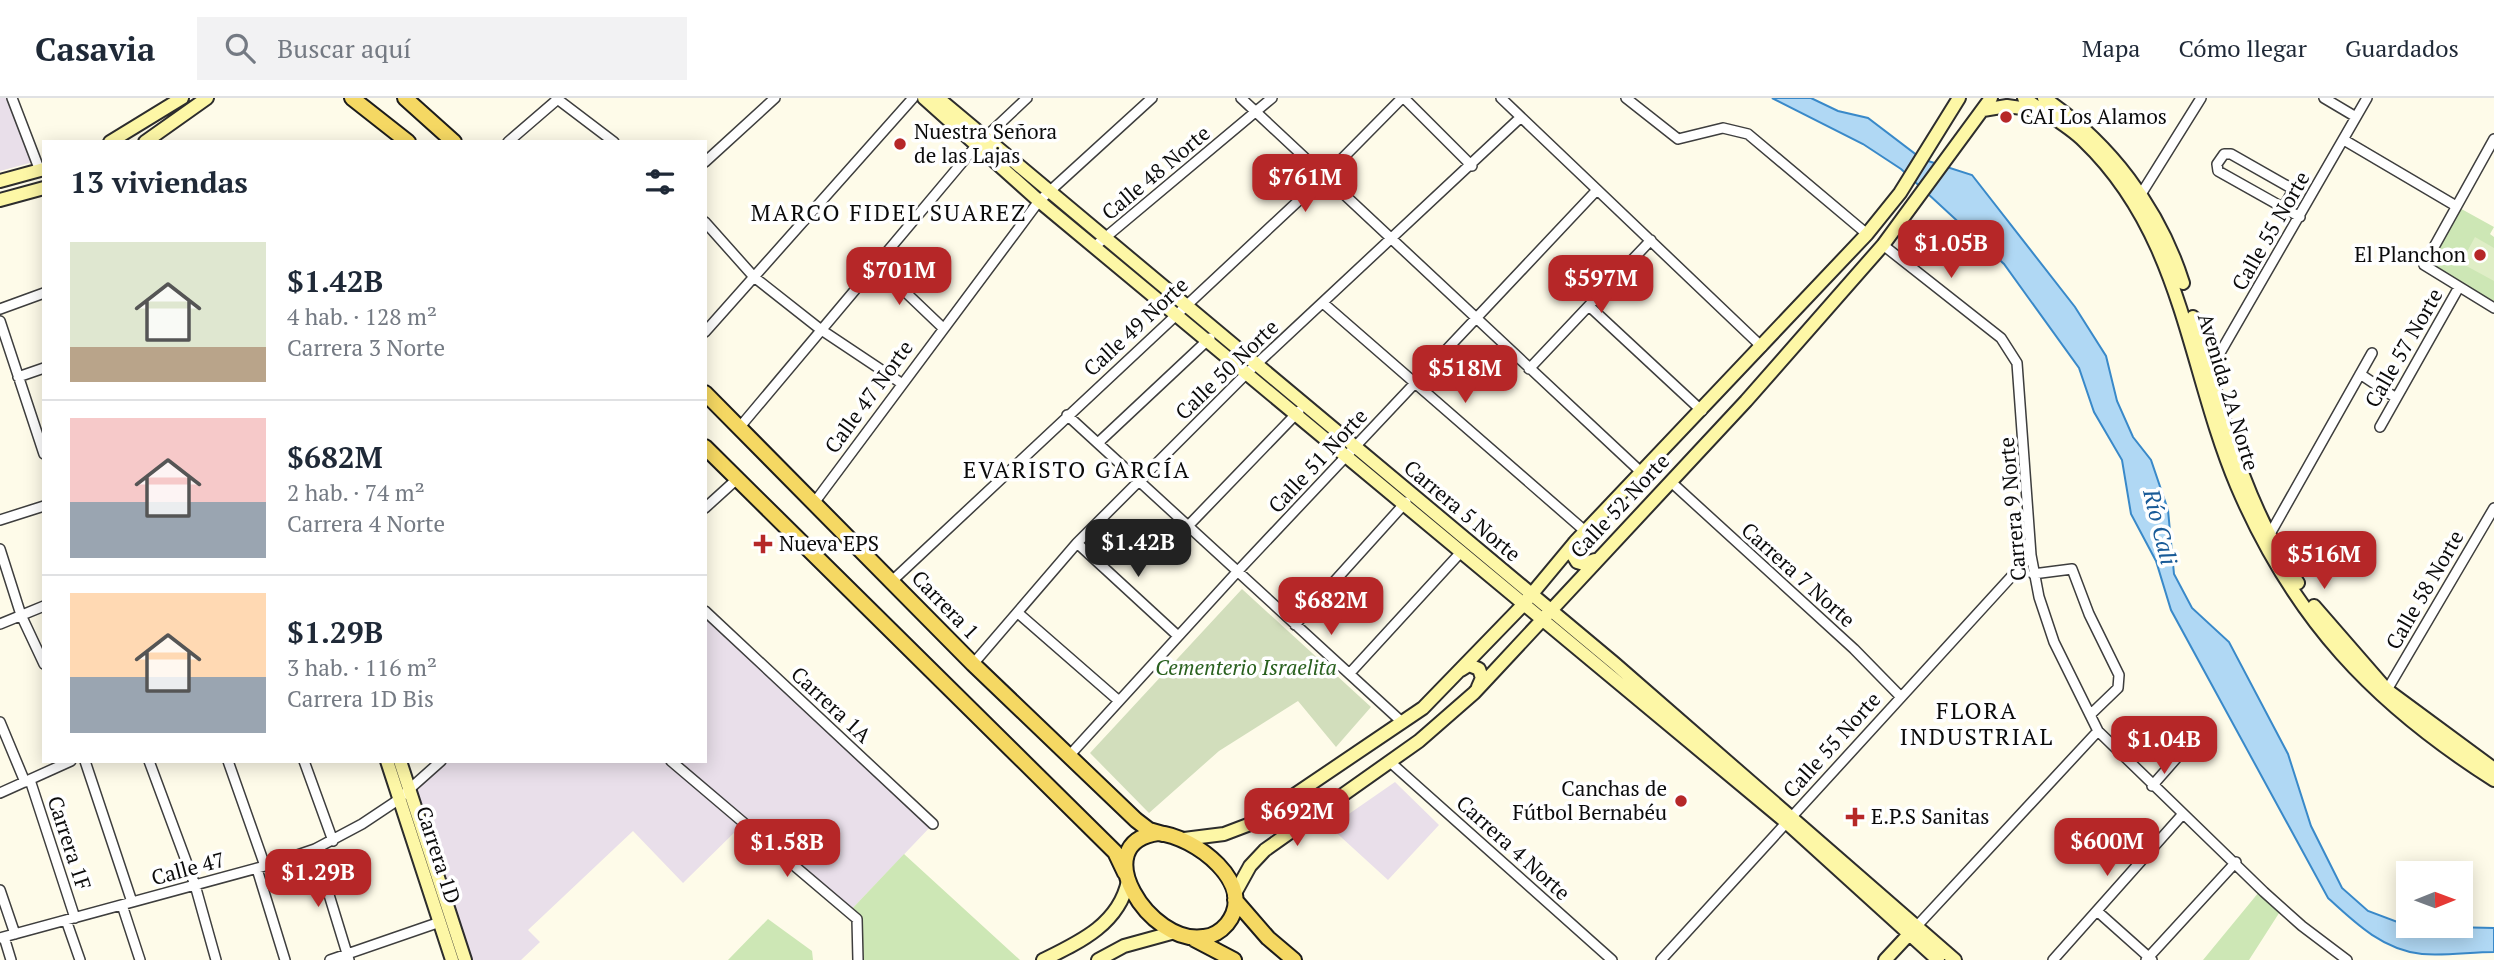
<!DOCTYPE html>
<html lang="es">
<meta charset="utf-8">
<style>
:root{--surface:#fff;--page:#f2f2f3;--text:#1f2937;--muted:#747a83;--line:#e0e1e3;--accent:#b62728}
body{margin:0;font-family:"PT Serif",serif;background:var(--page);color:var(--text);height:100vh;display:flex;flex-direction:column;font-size:26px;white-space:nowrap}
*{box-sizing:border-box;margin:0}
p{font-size:23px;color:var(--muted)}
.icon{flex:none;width:38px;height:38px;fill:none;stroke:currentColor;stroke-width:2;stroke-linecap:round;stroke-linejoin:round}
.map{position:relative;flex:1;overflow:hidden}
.details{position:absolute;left:42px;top:42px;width:665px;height:623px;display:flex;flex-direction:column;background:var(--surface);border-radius:0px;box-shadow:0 4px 18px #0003}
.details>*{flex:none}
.needle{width:46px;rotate:89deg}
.tools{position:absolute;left:2396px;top:763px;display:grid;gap:14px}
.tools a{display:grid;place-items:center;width:77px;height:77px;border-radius:0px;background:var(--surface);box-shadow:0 4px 18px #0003;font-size:35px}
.price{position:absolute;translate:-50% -60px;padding:0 16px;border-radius:14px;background:var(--accent);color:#fff;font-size:23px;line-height:46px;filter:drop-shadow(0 2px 4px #0008)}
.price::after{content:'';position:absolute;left:50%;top:42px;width:21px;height:16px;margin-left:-10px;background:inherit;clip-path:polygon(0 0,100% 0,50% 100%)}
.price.current{background:#222;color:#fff}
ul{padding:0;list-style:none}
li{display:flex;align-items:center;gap:21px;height:175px;padding:0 28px}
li+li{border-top:2px solid var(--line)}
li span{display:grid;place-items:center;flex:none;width:196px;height:140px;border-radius:0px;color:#555}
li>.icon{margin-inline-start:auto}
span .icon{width:84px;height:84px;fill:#fffc;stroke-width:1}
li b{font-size:30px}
h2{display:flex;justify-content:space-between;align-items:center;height:84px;padding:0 28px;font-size:30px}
header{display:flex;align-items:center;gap:42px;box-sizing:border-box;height:98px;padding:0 35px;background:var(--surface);border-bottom:2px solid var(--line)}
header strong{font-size:33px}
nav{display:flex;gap:38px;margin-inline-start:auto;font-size:24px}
.search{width:490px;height:63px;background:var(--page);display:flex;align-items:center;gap:18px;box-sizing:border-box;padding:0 24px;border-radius:0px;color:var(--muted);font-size:26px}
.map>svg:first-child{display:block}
.industrial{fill:#e9dfea}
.green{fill:#cde7b5}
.cemetery{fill:#d2debc}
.pitch{fill:#dfeec6}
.water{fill:#b0d8f4;stroke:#3989c9;stroke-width:2}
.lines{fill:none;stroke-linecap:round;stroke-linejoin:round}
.street-casing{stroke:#3e3e3e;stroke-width:12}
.secondary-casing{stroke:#2d2d2d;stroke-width:16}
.primary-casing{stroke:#1c1c1c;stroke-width:18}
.street{stroke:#fff;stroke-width:9}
.secondary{stroke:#fdf7a6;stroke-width:12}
.primary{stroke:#f5d863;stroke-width:14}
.poi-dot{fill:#b62728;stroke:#fff;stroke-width:2.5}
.labels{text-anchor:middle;stroke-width:7;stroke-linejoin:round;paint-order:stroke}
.poi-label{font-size:21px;fill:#0b0b0b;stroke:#fff;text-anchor:start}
.street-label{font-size:21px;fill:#0b0b0b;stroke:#fff}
.park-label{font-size:21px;font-style:italic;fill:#29601e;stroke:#fff}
.neighbourhood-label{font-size:23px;letter-spacing:2px;fill:#0b0b0b;stroke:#fff}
.water-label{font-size:23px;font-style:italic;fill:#195b98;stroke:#fff}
</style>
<header>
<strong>Casavia</strong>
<div class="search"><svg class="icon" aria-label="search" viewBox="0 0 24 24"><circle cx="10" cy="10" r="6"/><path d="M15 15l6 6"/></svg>Buscar aquí</div>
<nav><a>Mapa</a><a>Cómo llegar</a><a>Guardados</a></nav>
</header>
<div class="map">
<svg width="2494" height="862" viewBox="0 0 2494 862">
<rect width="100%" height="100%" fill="#fefbe9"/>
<path class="industrial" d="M0 0H12L37 63 0 73Z
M705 513 933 726 849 814 744 725 683 785 633 733 528 832 540 844 521 862H465L410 692 441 663H705Z
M1395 684 1439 727 1388 782 1330 729Z"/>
<path class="green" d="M2456 108 2494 129 2490 136 2494 139V210L2424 167Z
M904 756 1020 862H858L857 821 849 814Z
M2259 794 2281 812 2249 862H2203Z
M768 821 812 853 813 862H728Z"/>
<path class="cemetery" d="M1242 491 1371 609 1336 649 1298 603 1219 653 1149 715 1090 655Z"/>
<path class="pitch" d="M2475 139 2494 150V183L2461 165Z"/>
<path class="water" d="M1772 0H1811L1838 13 1868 20 1922 61 1972 77 2075 209 2106 258 2117 303 2133 339 2151 362 2168 412 2174 476 2192 510 2229 544 2288 656 2311 728 2342 790 2368 813 2408 828 2494 830V854C2471 854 2445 858 2422 856 2383 852 2355 825 2328 800L2171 512 2156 463 2131 416 2122 362 2094 314 2079 270 2004 166 1901 71 1863 46Z"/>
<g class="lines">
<defs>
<path id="street" d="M12 0 40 73
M556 0 614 44
M1241 0 1642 375
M1404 0 1472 68
M1501 0 1762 249
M1626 0 1678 41 1723 30 1748 36 1867 136
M2324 0 2356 19
M2494 41 2424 167 2494 210
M2344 42 2456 108
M508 44 559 0
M705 64 775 0
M2138 101 2201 0
M2283 110 2292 94 2291 90 2231 56H2224L2217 66 2218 73 2300 119
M705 124 754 179 820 231 901 285
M1883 147 2001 240 2017 265 2031 457 2039 499 2054 544 2098 633 2264 794 2302 828 2347 862
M1094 149 1272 0
M876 166 943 230
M1323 205 1585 433
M1589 208 1702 313
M0 211 44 195
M0 223 44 356
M705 234 913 0
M1529 271 1651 142
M2209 274 2367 0
M2360 276 2396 300
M18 279 44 270
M1067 317 1403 625
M2380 329 2459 189
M739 330 976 48 1027 0
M1099 344 1210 240
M1670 383 1854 551 1900 598
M814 405 1039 103 1152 0
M705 410 737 381
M0 422 44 408
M1189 427 1299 313
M2270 436 2372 255
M1077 445 1178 538
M0 451 21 517 44 566
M2033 476 2072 471 2089 516 2119 577 2118 590 2090 617
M892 483 1326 77 1402 0
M705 513 933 726
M1018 515 1119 603
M0 526 44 508
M1295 527 1406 404
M973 566 1077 445 1246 276 1521 19
M1350 575 1462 453
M2387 592 2494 410
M0 624 25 684
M1068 659 1237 474 1596 93
M85 663 132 804
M149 663 195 787 216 862
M228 663 265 768
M304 663 333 743
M671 663 857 821 858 862
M1390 664 1612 862
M30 682 75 820
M2152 688 2188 647
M0 695 71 663
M315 751 349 862
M257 771 285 862
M0 792 15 836
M122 807 140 862
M2097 813 2152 862
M66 822 80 862
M1916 829 2098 633
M4 839 11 862
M0 840 265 768 315 751 362 726 395 704 441 663
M330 862 440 824
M1661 862 2031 457
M2053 862 2182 717
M2146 862 2236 764"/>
<path id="secondary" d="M924 0 1039 103 1786 724 1938 862
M938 0 1614 565 1955 862
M2024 0C2044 15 2067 26 2084 43 2183 138 2187 269 2237 388 2294 521 2373 605 2494 682
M2044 0C2109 44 2159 109 2183 185
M1983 12 2007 8 2036 12
M110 44 182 0
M145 44 207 0
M0 83 44 71
M0 102 44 90
M2193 219C2221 310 2243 405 2298 485
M1574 445 1571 454 1577 464 1584 466 1595 462
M2314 508 2387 592 2494 671
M1461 572 1469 567 1479 571 1482 580 1478 589
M387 663 452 862
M400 663 465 862
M1184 741 1224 736 1253 725 1423 610 1521 509 1575 444 1867 136 1900 95 1959 0
M1234 797 1250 768 1265 752 1419 643 1474 595 1746 303 1883 147 1991 0
M1043 862C1080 844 1119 826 1128 783
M1098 862 1124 848 1175 834
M1885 862 1913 832"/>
<path id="primary" d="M352 0 408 44
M405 0 454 44
M705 295 973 566 1136 722 1149 732 1163 736
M705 349 1115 754 1125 775
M1158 735C1194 738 1259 786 1227 826 1221 833 1213 838 1204 839 1150 848 1085 745 1158 735Z
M1235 802 1268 840 1294 862
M1194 841 1234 862"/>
</defs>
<use href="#street" class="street-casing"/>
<use href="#secondary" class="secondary-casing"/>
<use href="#primary" class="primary-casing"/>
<use href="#street" class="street"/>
<use href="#secondary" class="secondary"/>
<use href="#primary" class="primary"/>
</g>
<g class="poi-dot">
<circle cx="2006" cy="19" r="7"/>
<circle cx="900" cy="46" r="7"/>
<circle cx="2480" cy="157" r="7"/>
<path d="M759.5 435.5h7v7h7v7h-7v7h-7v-7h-7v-7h7z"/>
<circle cx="1681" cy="703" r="7"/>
<path d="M1851.5 708.5h7v7h7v7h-7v7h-7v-7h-7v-7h7z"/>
</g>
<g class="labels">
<g class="poi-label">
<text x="2020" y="26">CAI Los Alamos</text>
<text x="914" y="41">Nuestra Señora<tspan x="914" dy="24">de las Lajas</tspan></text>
<text x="2466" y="164" text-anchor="end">El Planchon</text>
<text x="779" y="453">Nueva EPS</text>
<text x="1667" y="698" text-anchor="end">Canchas de<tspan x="1667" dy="24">Fútbol Bernabéu</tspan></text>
<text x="1871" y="726">E.P.S Sanitas</text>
</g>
<g class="street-label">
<text transform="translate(1156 75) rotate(-40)" y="7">Calle 48 Norte</text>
<text transform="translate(2271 133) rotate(-60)" y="7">Calle 55 Norte</text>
<text transform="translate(1136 229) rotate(-43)" y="7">Calle 49 Norte</text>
<text transform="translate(2404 250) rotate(-60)" y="7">Calle 57 Norte</text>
<text transform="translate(1227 272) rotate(-44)" y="7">Calle 50 Norte</text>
<text transform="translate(2228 294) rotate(73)" y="7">Avenida 2A Norte</text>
<text transform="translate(869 299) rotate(-54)" y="7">Calle 47 Norte</text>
<text transform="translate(1318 363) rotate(-47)" y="7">Calle 51 Norte</text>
<text transform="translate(1620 408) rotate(-47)" y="7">Calle 52 Norte</text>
<text transform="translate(2013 411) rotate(-95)" y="7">Carrera 9 Norte</text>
<text transform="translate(1462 413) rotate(40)" y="7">Carrera 5 Norte</text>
<text transform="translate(1798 477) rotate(42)" y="7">Carrera 7 Norte</text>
<text transform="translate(2425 492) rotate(-60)" y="7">Calle 58 Norte</text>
<text transform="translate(945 507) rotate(46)" y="7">Carrera 1</text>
<text transform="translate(831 607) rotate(43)" y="7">Carrera 1A</text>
<text transform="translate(1832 647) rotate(-48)" y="7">Calle 55 Norte</text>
<text transform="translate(69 745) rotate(72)" y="7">Carrera 1F</text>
<text transform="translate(1513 750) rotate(42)" y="7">Carrera 4 Norte</text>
<text transform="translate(438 757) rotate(72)" y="7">Carrera 1D</text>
<text transform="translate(188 771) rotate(-15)" y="7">Calle 47</text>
</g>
<g class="park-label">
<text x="1246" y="577">Cementerio Israelita</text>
</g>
<g class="neighbourhood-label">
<text x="889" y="123">MARCO FIDEL SUAREZ</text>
<text x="1077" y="380">EVARISTO GARCÍA</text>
<text x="1977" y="621">FLORA<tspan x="1977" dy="26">INDUSTRIAL</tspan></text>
</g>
<g class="water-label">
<text transform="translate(2160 429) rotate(76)" y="8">Río Cali</text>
</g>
</g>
</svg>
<div class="tools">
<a><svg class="needle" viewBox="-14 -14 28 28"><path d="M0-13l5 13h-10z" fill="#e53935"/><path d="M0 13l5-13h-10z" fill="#747a83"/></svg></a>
</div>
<b class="price" style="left:1305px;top:116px">$761M</b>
<b class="price" style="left:1951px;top:182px">$1.05B</b>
<b class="price" style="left:899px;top:209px">$701M</b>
<b class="price" style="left:1601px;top:217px">$597M</b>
<b class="price" style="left:1465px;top:307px">$518M</b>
<b class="price current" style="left:1138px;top:481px">$1.42B</b>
<b class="price" style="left:2324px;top:493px">$516M</b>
<b class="price" style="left:1331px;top:539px">$682M</b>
<b class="price" style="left:2164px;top:678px">$1.04B</b>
<b class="price" style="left:1297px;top:750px">$692M</b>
<b class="price" style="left:2107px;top:780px">$600M</b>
<b class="price" style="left:787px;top:781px">$1.58B</b>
<b class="price" style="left:318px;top:811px">$1.29B</b>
<section class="details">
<h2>13 viviendas<svg class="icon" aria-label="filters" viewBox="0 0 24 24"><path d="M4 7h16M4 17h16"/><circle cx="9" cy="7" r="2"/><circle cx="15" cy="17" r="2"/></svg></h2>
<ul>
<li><span style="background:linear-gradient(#dfe7d0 75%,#b9a48a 0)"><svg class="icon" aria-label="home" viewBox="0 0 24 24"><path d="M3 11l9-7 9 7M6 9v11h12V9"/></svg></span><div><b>$1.42B</b><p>4 hab. · 128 m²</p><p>Carrera 3 Norte</p></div></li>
<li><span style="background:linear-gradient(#f6c9c9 60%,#9aa5b1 0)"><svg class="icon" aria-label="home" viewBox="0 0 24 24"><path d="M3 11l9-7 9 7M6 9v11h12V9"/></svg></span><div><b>$682M</b><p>2 hab. · 74 m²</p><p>Carrera 4 Norte</p></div></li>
<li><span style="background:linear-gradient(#ffd9b3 60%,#9aa5b1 0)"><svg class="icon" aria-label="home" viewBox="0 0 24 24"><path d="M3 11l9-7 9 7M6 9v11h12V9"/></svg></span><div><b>$1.29B</b><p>3 hab. · 116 m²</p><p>Carrera 1D Bis</p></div></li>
</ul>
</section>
</div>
